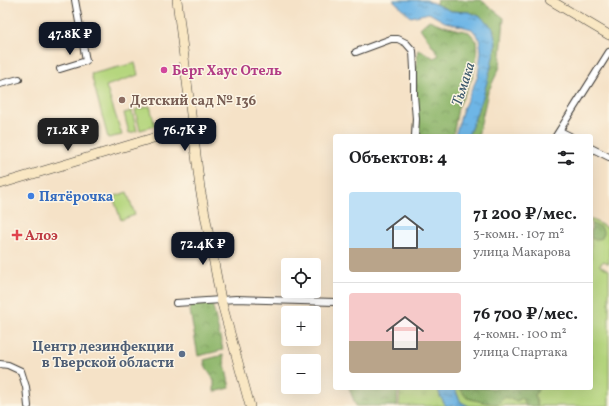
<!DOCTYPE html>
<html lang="ru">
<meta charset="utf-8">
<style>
:root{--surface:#fff;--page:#f6f6f6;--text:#202124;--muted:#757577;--line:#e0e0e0;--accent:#111827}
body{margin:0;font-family:Vollkorn,serif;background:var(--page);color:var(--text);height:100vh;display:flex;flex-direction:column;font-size:15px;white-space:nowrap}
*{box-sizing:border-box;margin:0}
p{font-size:13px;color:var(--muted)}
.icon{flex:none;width:22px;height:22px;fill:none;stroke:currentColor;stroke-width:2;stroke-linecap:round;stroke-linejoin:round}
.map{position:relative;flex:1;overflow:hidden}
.details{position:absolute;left:333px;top:134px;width:260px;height:256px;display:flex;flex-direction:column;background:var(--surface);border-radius:4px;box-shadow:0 4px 16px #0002}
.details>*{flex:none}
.buttons{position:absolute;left:281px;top:258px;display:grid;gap:8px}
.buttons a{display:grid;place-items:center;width:40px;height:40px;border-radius:4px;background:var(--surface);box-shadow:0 4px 16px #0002;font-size:20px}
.price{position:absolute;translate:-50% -34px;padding:0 9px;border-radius:8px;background:var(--accent);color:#fff;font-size:13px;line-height:26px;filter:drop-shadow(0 1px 2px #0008)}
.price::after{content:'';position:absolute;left:50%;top:24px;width:12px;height:9px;margin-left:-6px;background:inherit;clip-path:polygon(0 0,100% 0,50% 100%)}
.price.active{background:#222;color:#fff}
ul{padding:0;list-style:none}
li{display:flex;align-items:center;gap:12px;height:100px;padding:0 16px}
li+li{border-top:1px solid var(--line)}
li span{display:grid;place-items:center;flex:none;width:112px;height:80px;border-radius:4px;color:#555}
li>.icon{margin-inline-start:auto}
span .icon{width:48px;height:48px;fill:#fffc;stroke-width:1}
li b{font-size:17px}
h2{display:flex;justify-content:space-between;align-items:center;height:48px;padding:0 16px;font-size:17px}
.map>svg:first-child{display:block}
.grass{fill:url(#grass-tufts);stroke:#68794d}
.forest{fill:url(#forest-crowns);stroke:#566a44}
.park{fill:#b5d67e;stroke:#68794d}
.water{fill:url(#water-ripples);stroke:#456981}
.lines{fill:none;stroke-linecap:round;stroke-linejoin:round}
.street-casing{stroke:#3d3a36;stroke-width:8}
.secondary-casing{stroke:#3d3a36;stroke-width:10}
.street{stroke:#fff;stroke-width:6}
.secondary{stroke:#f9e7c3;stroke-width:9}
.hotel-dot{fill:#d1479c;stroke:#fcf5e5;stroke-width:1.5}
.education-dot{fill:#8d6e63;stroke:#fcf5e5;stroke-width:1.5}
.shop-dot{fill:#3f7fe0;stroke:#fcf5e5;stroke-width:1.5}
.health-dot{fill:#e0444e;stroke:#fcf5e5;stroke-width:1.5}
.service-dot{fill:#5c6f8a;stroke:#fcf5e5;stroke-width:1.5}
.labels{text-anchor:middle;stroke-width:3;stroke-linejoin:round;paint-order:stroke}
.hotel-label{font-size:14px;font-weight:bold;fill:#b23c85;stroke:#fcf5e5;text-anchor:start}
.education-label{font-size:14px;font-weight:bold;fill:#785e54;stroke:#fcf5e5;text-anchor:start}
.shop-label{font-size:14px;font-weight:bold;fill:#366cbe;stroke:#fcf5e5;text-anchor:start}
.health-label{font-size:14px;font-weight:bold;fill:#be3a42;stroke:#fcf5e5;text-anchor:start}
.service-label{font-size:14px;font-weight:bold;fill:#4e5e75;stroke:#fcf5e5;text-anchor:end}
.water-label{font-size:15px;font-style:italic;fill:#3d5a6d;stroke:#fcf5e5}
</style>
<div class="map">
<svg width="609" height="406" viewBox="0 0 609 406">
<defs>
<pattern id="grass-tufts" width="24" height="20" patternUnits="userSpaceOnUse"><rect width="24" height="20" fill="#b5d67e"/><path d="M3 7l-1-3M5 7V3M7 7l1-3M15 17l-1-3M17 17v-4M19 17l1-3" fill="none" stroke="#9bb76c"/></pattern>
<pattern id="forest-crowns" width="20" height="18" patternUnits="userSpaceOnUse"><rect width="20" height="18" fill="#90b76d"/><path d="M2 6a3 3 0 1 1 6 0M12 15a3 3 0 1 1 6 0" fill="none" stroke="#759459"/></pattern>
<pattern id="water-ripples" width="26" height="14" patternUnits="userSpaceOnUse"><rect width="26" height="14" fill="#6eb6e6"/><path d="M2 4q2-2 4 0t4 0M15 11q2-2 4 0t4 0" fill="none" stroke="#5a93ba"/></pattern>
</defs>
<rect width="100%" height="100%" fill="#fcf5e5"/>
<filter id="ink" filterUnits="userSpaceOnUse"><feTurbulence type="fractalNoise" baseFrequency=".025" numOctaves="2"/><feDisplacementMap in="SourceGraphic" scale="8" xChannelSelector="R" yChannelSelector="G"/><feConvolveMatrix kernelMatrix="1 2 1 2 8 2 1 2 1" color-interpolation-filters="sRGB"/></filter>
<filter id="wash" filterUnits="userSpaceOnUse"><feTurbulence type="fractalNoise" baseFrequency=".012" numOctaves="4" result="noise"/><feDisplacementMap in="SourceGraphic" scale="16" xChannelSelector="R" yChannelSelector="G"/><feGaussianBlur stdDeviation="0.9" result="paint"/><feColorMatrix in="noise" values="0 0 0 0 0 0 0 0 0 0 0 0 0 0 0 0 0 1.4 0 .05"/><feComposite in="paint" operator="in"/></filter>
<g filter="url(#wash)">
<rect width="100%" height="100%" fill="#f5e2c7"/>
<path class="grass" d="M400 388H438L440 396 446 406H399Z"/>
<path class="forest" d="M438 0H481L504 18 500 67 488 92 478 136H468L483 97 496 43 469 12 451 11 436 5V2Z
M429 20 444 26 469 32 476 40 477 55 473 76 458 108 453 136H415L416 68 418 49 434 58 439 55 420 28Z
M593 223 601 227 604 233 602 238 596 241 591 238V224Z
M212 303 223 350 198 356 189 305Z
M223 355 230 388 214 392V380L206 368 204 360Z
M349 388H398L397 406H356Z
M459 388H539L535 395 538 406H525L526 405 517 401 498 404 486 403 467 398Z"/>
<path class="park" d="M135 63 138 75 106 86 122 135 108 138 91 74Z
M150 106 155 126 140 130 135 110Z
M132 111 137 131 129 133 124 113Z
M127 192 135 215 121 220 113 197Z
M591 219 609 229V264L604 261 599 265 609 270V406H538L535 395 539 388H591V238L596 240 602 238 604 233 601 227 591 224Z
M454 388H459L467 398 486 403 498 404 505 397 517 401 522 398 526 405 469 406 461 403Z"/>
<path class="water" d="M393 0H426L451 11 469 12 481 17 493 28 496 43 491 67 483 97 468 136H455L463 109 478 76 481 51 479 38 472 29 445 22 429 13 411 17Z
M438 388H454L461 402 469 406H446L440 396Z"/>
</g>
<g filter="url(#ink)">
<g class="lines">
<defs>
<path id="street" d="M356 52 391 39H398L406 43 413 51 414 69V95L416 119 415 136
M60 69 86 61 75 0
M0 84 19 79
M560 131 570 136
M556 136 609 52
M591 148 609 157
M176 303 236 299 335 302
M0 364 8 365 21 371 26 387 28 406"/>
<path id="secondary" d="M177 0 200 188 221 300 250 406
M550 0 609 35
M0 184 193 126"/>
</defs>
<use href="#street" class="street-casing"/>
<use href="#secondary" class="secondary-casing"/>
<use href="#street" class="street"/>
<use href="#secondary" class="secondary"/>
</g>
</g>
<circle class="hotel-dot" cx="164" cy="70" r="4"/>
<circle class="education-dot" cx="122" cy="100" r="4"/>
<circle class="shop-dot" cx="31" cy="196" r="4"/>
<path class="health-dot" d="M15 229h4v4h4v4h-4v4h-4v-4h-4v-4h4z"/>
<circle class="service-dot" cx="182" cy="354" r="4"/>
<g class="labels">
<g class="hotel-label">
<text x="172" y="75">Берг Хаус Отель</text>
</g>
<g class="education-label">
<text x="130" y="105">Детский сад № 136</text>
</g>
<g class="shop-label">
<text x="39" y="201">Пятёрочка</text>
</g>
<g class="health-label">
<text x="25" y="240">Алоэ</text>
</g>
<g class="service-label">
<text x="174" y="351">Центр дезинфекции<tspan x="174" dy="16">в Тверской области</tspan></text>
</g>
<g class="water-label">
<text transform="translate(463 84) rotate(-72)" y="5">Тьмака</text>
</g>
</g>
</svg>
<div class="buttons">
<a><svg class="icon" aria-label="locate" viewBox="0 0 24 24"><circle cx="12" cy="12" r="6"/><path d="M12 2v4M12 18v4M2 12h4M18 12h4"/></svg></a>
<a>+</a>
<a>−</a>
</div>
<b class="price" style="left:70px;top:56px">47.8K ₽</b>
<b class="price active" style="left:68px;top:152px">71.2K ₽</b>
<b class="price" style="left:185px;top:152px">76.7K ₽</b>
<b class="price" style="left:203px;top:266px">72.4K ₽</b>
<section class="details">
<h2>Объектов: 4<svg class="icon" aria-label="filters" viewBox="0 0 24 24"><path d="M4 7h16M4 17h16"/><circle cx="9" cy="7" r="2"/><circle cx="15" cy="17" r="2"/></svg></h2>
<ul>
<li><span style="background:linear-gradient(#bfe0f5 70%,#b9a48a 0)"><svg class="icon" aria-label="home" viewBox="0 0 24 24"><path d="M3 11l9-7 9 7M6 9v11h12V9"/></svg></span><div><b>71 200 ₽/мес.</b><p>3-комн. · 107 m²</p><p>улица Макарова</p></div></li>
<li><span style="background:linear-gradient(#f6c9c9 60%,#b9a48a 0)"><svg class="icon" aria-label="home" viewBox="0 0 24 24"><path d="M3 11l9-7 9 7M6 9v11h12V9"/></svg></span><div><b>76 700 ₽/мес.</b><p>4-комн. · 100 m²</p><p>улица Спартака</p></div></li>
</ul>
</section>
</div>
